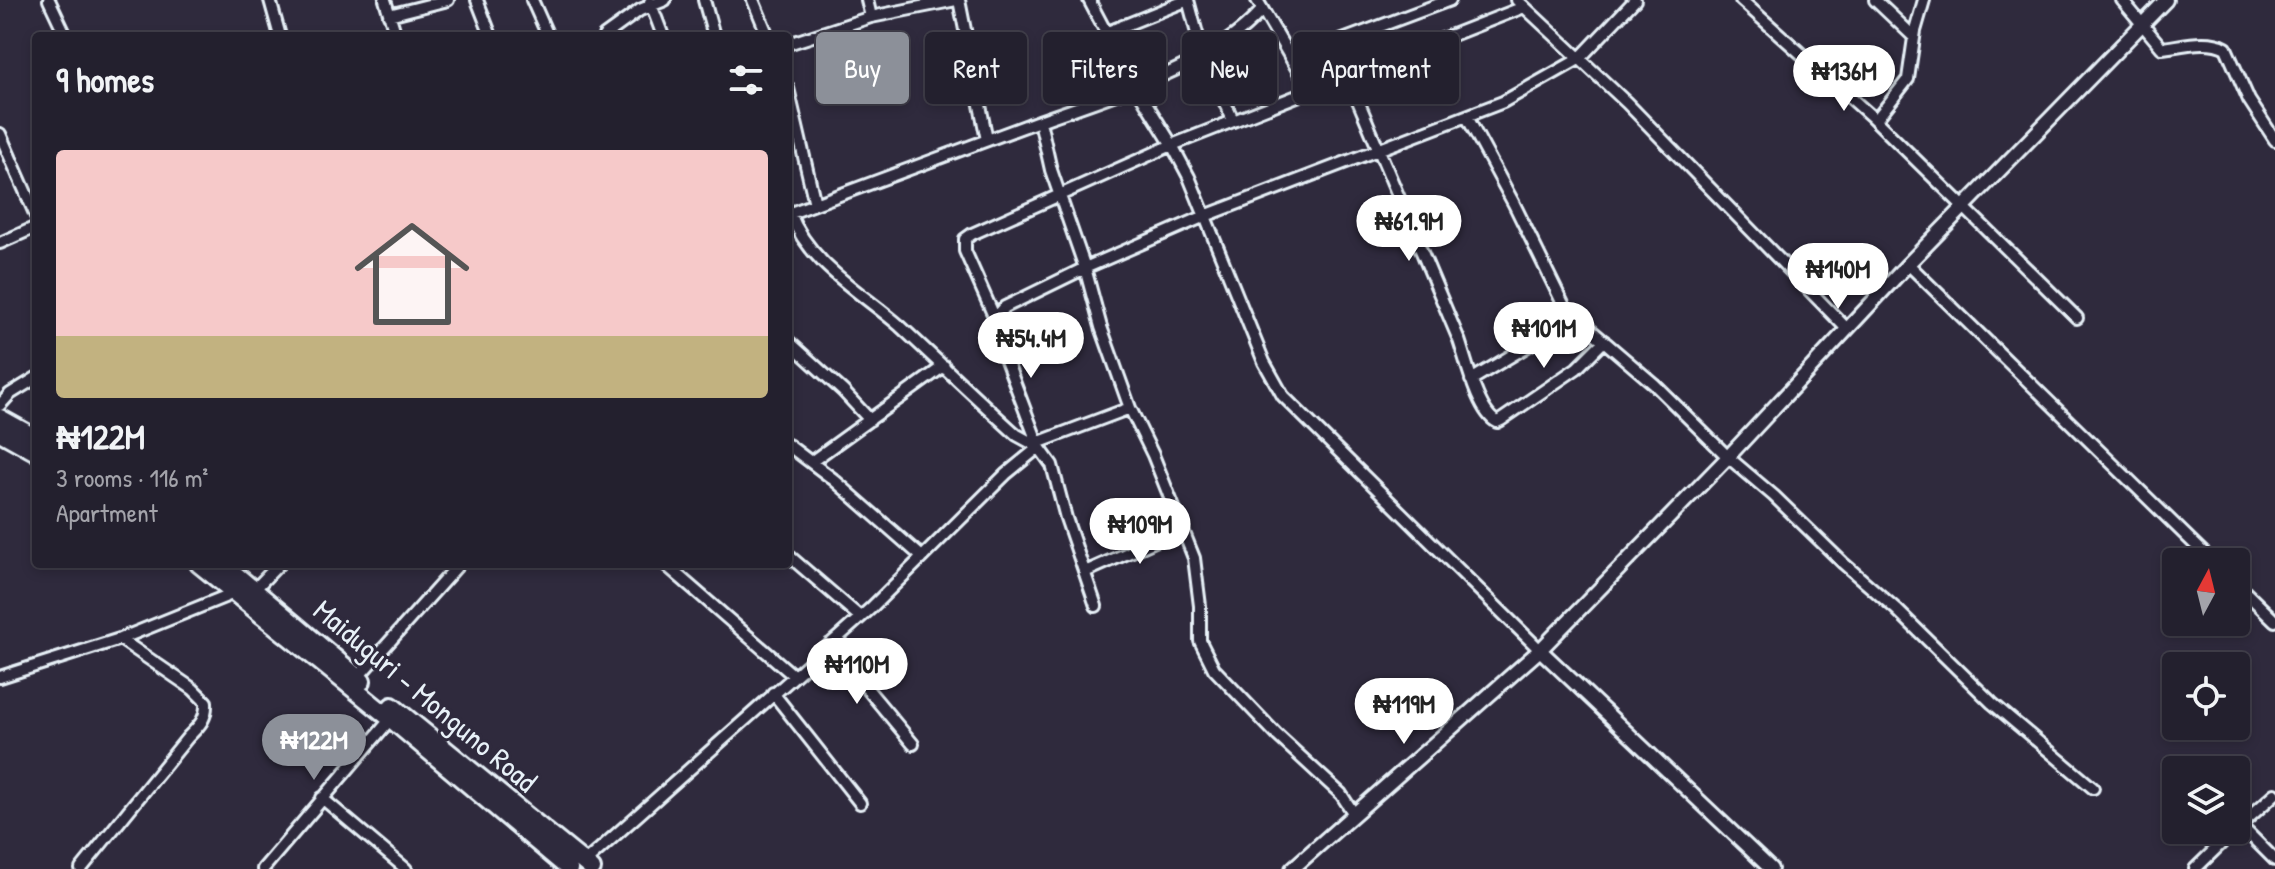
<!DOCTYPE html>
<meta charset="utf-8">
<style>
:root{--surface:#23202e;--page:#2f2d3a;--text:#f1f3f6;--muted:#a3a3aa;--line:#403e4a;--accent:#8c9099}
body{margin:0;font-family:"Patrick Hand",sans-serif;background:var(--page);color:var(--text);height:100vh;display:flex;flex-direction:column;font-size:30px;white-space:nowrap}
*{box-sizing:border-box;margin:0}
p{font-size:26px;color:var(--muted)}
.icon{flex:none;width:44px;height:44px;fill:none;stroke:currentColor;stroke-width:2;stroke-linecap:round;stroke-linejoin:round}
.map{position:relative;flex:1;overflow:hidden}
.drawer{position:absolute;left:32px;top:32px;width:760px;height:536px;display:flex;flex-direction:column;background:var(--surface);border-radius:8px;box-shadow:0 4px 12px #0003,0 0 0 2px var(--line)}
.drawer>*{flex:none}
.guide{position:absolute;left:816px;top:32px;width:760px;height:72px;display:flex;gap:16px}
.needle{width:52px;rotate:7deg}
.controls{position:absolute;left:2162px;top:548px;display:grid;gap:16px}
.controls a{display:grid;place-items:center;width:88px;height:88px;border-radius:8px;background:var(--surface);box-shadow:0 4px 12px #0003,0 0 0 2px var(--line);font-size:40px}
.price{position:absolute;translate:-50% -68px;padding:0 18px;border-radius:28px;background:#fff;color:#222;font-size:26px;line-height:52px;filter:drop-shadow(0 2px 4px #0008)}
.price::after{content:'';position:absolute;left:50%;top:48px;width:24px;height:18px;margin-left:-12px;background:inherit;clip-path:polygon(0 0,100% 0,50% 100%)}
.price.on{background:var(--accent);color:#fff}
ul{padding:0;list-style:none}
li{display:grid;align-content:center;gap:16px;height:424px;padding:0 24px}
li+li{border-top:2px solid var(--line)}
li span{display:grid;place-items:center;height:248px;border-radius:8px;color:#555}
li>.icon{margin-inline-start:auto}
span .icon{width:144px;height:144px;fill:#fffc;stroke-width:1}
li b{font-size:34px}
h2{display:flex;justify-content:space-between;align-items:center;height:96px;padding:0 24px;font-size:34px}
.chip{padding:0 28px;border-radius:8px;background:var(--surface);box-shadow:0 4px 12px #0003,0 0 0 2px var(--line);font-size:28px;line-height:72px}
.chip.on{background:var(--accent);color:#fff}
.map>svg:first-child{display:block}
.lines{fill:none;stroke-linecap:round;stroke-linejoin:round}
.minor-casing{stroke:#e8f1f8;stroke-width:16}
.tertiary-casing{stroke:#e8f1f8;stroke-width:18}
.primary-casing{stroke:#e8f1f8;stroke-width:22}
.minor{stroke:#2f2a3d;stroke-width:10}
.tertiary{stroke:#2f2a3d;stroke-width:12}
.primary{stroke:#2f2a3d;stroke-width:16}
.labels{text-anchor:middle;stroke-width:6;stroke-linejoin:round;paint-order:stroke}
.street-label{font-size:30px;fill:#e8f1f8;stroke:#2f2a3d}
</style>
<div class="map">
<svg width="2275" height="869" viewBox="0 0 2275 869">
<rect width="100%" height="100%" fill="#2f2a3d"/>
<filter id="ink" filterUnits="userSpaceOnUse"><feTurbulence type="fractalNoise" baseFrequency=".0125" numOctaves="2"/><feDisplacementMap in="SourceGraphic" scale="16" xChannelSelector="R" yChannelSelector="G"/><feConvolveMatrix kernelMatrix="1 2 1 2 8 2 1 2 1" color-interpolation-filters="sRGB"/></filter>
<g filter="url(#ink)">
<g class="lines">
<defs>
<path id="minor" d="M49 0 66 36
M270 0 280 36
M385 0 396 36
M477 0 491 36
M532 0 548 36
M704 0 714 36
M753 0 768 36
M867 0 871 17
M959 0 987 140
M1089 0 1128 74 1172 145 1189 177 1264 362 1283 396 1540 650
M1188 0 1203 56 1233 120
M1257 0 1310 91
M1517 0 1627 103 1847 329
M1741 0 1871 116 2077 318
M1875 0 1914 37
M2122 0 2162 48C2181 46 2208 38 2226 48L2249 100 2275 140
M650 2 663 36
M389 15 448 0
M1108 32 1188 0
M604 36 640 10 665 0
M788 44 871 17 956 0
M1292 59 1450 0
M1348 77 1459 340C1466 360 1478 413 1497 422L1501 420 1577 368 1604 341
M788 88 815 204
M1467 117 1514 204 1565 308 1654 384 1728 457 1774 496 1843 563 1896 609 1992 703 2093 788
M1876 120 1908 79 1915 31 1924 0
M1040 121 1051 170 1085 268 1101 327 1130 408 1153 455 1194 558 1200 606V641L1214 669 1277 735 1341 794 1354 814
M0 134 36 216
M790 213C809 264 861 292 900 326 939 362 977 399 1017 435L1039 447
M788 214C868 185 948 155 1028 125 1101 98 1209 70 1261 11
M0 243 36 227
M1908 264 2213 562
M997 323 965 251V239L972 234 1172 145 1524 7
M788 341 843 391 870 420
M1471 380 1576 317
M0 405 10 394 36 378
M1037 443 1130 408
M788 445 833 479 922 557
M811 462 944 366
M788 555 860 617
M665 564 794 676
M1085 572 1182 529
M2236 583 2275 621
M255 589 279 564
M1096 606 1066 518 1052 465 1039 447 1001 347 999 314 1005 307 1085 268 1205 216 1503 102 1579 59 1635 0
M830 644 913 744
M0 677 120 639 234 593
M358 677 459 564
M773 693 860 803
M322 798 406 869
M2240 825 2275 860
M2236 829 2275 794
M584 863 871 608 1006 474 1039 447
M81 869 188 737C199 726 207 719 206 702L193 689 120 639
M263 869 394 715
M2195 869 2235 830"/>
<path id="tertiary" d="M1540 650 1771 869
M1292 869 1540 650 1728 457 1908 264 2166 0"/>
<path id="primary" d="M0 418 36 438
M0 432 36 452
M199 564 391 719 569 869
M223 564 362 681
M392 706 592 869"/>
</defs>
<use href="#minor" class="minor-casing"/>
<use href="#tertiary" class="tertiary-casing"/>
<use href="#primary" class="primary-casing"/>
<use href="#minor" class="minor"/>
<use href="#tertiary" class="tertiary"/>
<use href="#primary" class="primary"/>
</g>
</g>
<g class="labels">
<g class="street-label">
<text transform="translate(425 696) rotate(40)" y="10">Maiduguri - Monguno Road</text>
</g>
</g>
</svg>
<div class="controls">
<a><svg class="needle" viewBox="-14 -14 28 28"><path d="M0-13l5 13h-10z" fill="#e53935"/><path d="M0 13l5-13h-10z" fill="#a3a3aa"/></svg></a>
<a><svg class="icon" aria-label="locate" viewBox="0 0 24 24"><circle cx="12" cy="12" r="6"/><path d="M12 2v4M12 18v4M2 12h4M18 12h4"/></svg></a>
<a><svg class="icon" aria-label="layers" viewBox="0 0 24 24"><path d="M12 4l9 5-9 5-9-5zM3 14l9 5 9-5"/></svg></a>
</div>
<b class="price" style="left:1844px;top:113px">₦136M</b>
<b class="price" style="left:1409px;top:263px">₦61.9M</b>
<b class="price" style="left:1838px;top:311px">₦140M</b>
<b class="price" style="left:1544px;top:370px">₦101M</b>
<b class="price" style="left:1031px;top:380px">₦54.4M</b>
<b class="price" style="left:1140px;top:566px">₦109M</b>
<b class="price" style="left:857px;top:706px">₦110M</b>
<b class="price" style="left:1404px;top:746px">₦119M</b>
<b class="price on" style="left:314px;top:782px">₦122M</b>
<div class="guide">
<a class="chip on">Buy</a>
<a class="chip">Rent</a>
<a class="chip">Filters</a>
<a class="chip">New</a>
<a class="chip">Apartment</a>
</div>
<section class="drawer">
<h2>9 homes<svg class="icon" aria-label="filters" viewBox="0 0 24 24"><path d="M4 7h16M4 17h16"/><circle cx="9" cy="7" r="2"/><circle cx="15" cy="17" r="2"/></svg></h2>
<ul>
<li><span style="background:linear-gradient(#f6c9c9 75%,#c2b280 0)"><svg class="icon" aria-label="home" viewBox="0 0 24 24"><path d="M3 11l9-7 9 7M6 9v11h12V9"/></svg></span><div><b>₦122M</b><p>3 rooms · 116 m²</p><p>Apartment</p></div></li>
</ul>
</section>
</div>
